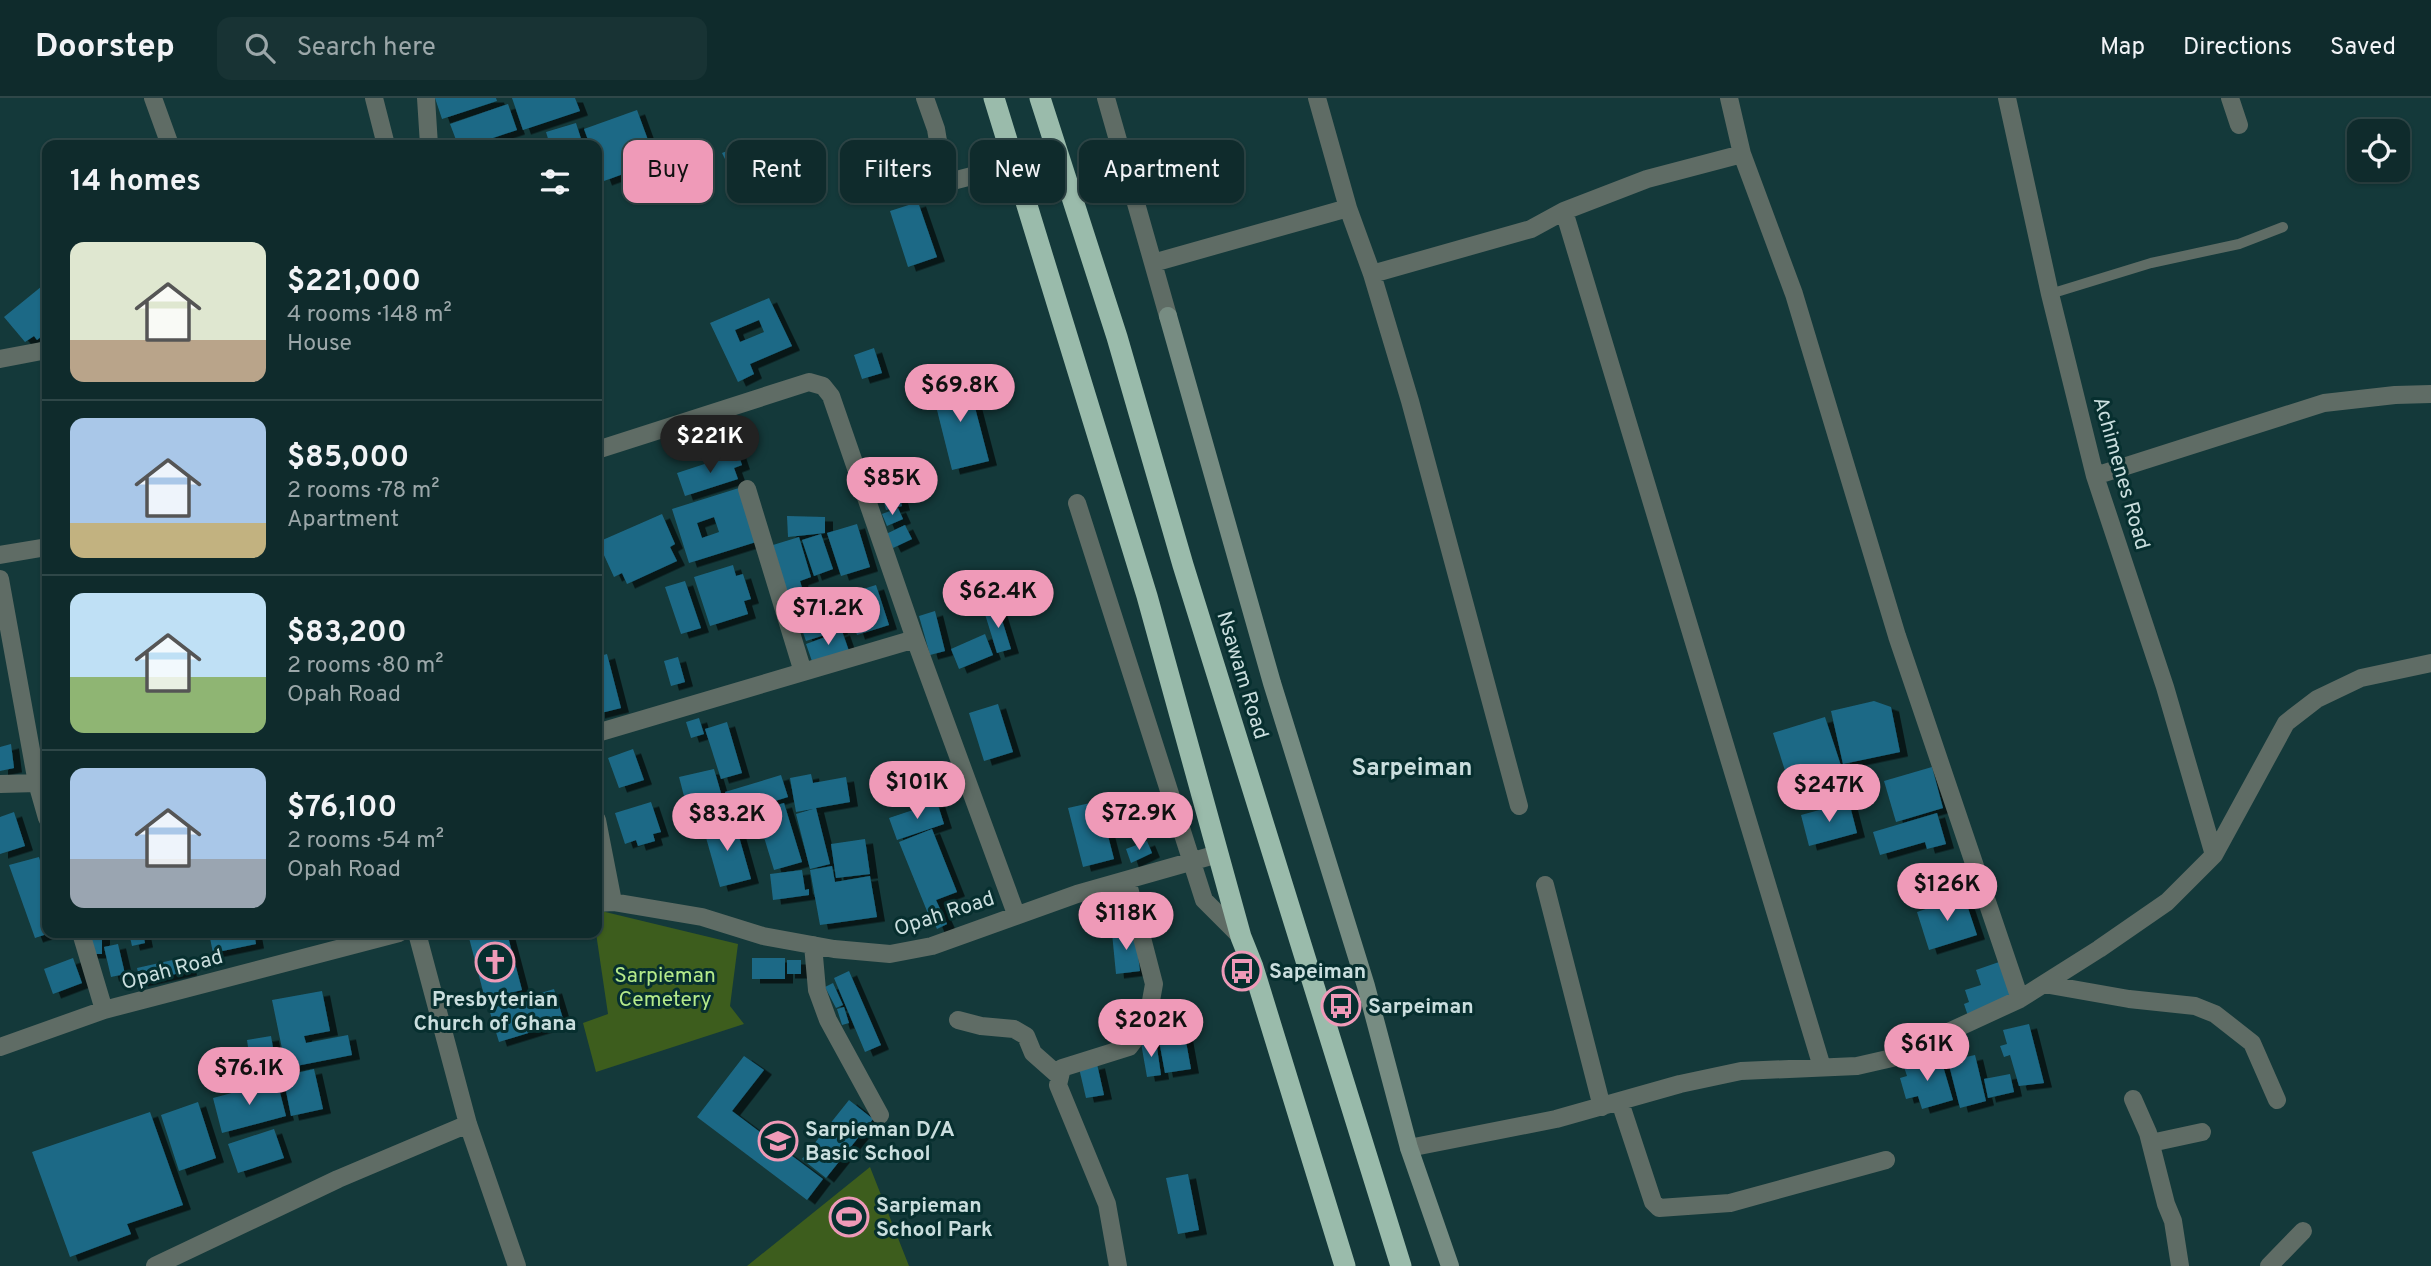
<!DOCTYPE html>
<meta charset="utf-8">
<style>
:root{--surface:#0f2b2c;--page:#183334;--text:#f1f3f6;--muted:#9ba7a9;--line:#2f4748;--accent:#ef9ab8}
body{margin:0;font-family:Overpass,sans-serif;background:var(--page);color:var(--text);height:100vh;display:flex;flex-direction:column;font-size:26px;white-space:nowrap}
*{box-sizing:border-box;margin:0}
p{font-size:23px;color:var(--muted)}
.icon{flex:none;width:38px;height:38px;fill:none;stroke:currentColor;stroke-width:2;stroke-linecap:round;stroke-linejoin:round}
.map{position:relative;flex:1;overflow:hidden}
.side{position:absolute;left:42px;top:42px;width:560px;height:798px;display:flex;flex-direction:column;background:var(--surface);border-radius:14px;box-shadow:0 2px 5px #0004,0 0 0 2px var(--line)}
.side>*{flex:none}
.banner{position:absolute;left:623px;top:42px;width:665px;height:63px;display:flex;gap:14px}
.fabs{position:absolute;left:2347px;top:21px;display:grid;gap:14px}
.fabs a{display:grid;place-items:center;width:63px;height:63px;border-radius:14px;background:var(--surface);box-shadow:0 2px 5px #0004,0 0 0 2px var(--line);font-size:35px}
.price{position:absolute;translate:-50% -60px;padding:0 16px;border-radius:24px;background:var(--accent);color:#111;font-size:23px;line-height:46px;filter:drop-shadow(0 2px 4px #0008)}
.price::after{content:'';position:absolute;left:50%;top:42px;width:21px;height:16px;margin-left:-10px;background:inherit;clip-path:polygon(0 0,100% 0,50% 100%)}
.price.on{background:#222;color:#fff}
ul{padding:0;list-style:none}
li{display:flex;align-items:center;gap:21px;height:175px;padding:0 28px}
li+li{border-top:2px solid var(--line)}
li span{display:grid;place-items:center;flex:none;width:196px;height:140px;border-radius:14px;color:#555}
li>.icon{margin-inline-start:auto}
span .icon{width:84px;height:84px;fill:#fffc;stroke-width:1}
li b{font-size:30px}
h2{display:flex;justify-content:space-between;align-items:center;height:84px;padding:0 28px;font-size:30px}
.tag{padding:0 24px;border-radius:14px;background:var(--surface);box-shadow:0 2px 5px #0004,0 0 0 2px var(--line);font-size:24px;line-height:63px}
.tag.on{background:var(--accent);color:#111}
header{display:flex;align-items:center;gap:42px;box-sizing:border-box;height:98px;padding:0 35px;background:var(--surface);border-bottom:2px solid var(--line)}
header strong{font-size:33px}
nav{display:flex;gap:38px;margin-inline-start:auto;font-size:24px}
.search{width:490px;height:63px;background:var(--page);display:flex;align-items:center;gap:18px;box-sizing:border-box;padding:0 24px;border-radius:14px;color:var(--muted);font-size:26px}
.map>svg:first-child{display:block}
.green{fill:#3d5d1d}
.building{fill:#1d6986;fill-rule:evenodd;filter:url(#shadow)}
.lines{fill:none;stroke-linecap:round;stroke-linejoin:round}
.lane{stroke:#5f6c65;stroke-width:10}
.street{stroke:#5f6c65;stroke-width:18}
.secondary{stroke:#778c82;stroke-width:18}
.highway{stroke:#9abbab;stroke-width:21}
.labels{text-anchor:middle;stroke-width:6;stroke-linejoin:round;paint-order:stroke}
.street-label{font-size:21px;fill:#cadede;stroke:#072f2f}
.poi-label{font-size:21px;font-weight:bold;fill:#cadede;stroke:#072f2f;text-anchor:start}
.park-label{font-size:21px;fill:#b5ea8a;stroke:#072f2f}
.quarter-label{font-size:24px;font-weight:bold;fill:#cadede;stroke:#072f2f}
</style>
<header>
<strong>Doorstep</strong>
<div class="search"><svg class="icon" aria-label="search" viewBox="0 0 24 24"><circle cx="10" cy="10" r="6"/><path d="M15 15l6 6"/></svg>Search here</div>
<nav><a>Map</a><a>Directions</a><a>Saved</a></nav>
</header>
<div class="map">
<svg width="2431" height="1168" viewBox="0 0 2431 1168">
<defs>
<filter id="shadow"><feDropShadow dx="8" dy="4.5" stdDeviation="0" flood-color="#0009"/></filter>
</defs>
<rect width="100%" height="100%" fill="#14393a"/>
<path class="green" d="M597 812 738 846 730 908 744 926 596 974 583 925 608 916 596 835Z
M870 1069 909 1168H747Z"/>
<path class="building" d="M435 0H496L497 3 442 21Z
M512 0H575L580 13 523 32Z
M508 6 517 32 472 47H458L450 26Z
M637 12 656 64 604 83 597 64V47H590L584 31Z
M576 25 583 47H550L546 34Z
M737 49 745 69 732 75 722 55Z
M918 104 937 159 908 169 890 113Z
M47 184V215L43 219 45 221 41 224 47 234 37 242 34 238 25 244 4 219Z
M769 200 792 248 750 266 754 276 738 284 710 225ZM759 222 764 234 740 244 735 232Z
M874 250 882 275 862 281 854 257Z
M967 279 989 363 952 372 931 288Z
M685 333 692 353 677 358 671 338Z
M738 355 742 367 734 370 738 381 685 398 677 375Z
M897 389 902 408 886 412 881 393Z
M739 390 756 444 689 465 672 411ZM714 419 719 434 702 440 697 425Z
M898 410 903 421 887 428 882 416Z
M662 416 675 446 670 449 677 463 627 486 622 475 614 479 598 444Z
M787 418 825 419V435L788 439Z
M857 426 870 469 841 478 827 435Z
M905 427 912 441 893 450 886 436Z
M821 436 833 471 814 478 802 442Z
M799 439 811 479 800 483 809 513 794 517 773 447Z
M733 467 736 478 743 476 751 501 744 503 748 516 710 528 694 479Z
M685 483 701 530 681 536 665 489Z
M876 487 889 527 857 537 844 497Z
M831 508 840 532 806 543 798 520Z
M998 509 1011 551 997 555 984 513Z
M935 513 945 553 930 557 919 518Z
M842 533 849 553 813 566 806 546Z
M985 536 993 557 959 571 951 551Z
M607 556 621 610 597 616V559Z
M678 559 685 584 671 588 664 563Z
M1874 603 1891 609 1900 654 1843 666 1831 613Z
M998 606 1013 654 984 663 969 615Z
M1825 619 1851 698 1823 707 1817 701 1803 698 1797 679 1788 682 1773 635Z
M699 620 704 636 691 640 686 624Z
M727 624 742 675 721 681 705 631Z
M11 646 14 670 0 673V649Z
M633 651 644 682 619 690 608 660Z
M1932 669 1943 710 1896 724 1884 683Z
M714 671 728 719 696 728 692 716 689 717 679 679Z
M811 676 813 685 846 679 850 704 816 710 830 766 810 771 796 716 813 711 796 714 790 680Z
M781 677 788 699 732 716 725 694Z
M1099 703 1114 761 1083 769 1068 710Z
M651 704 661 734 653 736 655 743 638 748 636 742 625 746 615 715Z
M937 704 944 726 897 742 889 720Z
M1849 704 1857 735 1809 748 1801 717Z
M784 705 802 764 774 772 756 713Z
M14 714 25 748 0 756V719Z
M1937 715 1946 746 1927 751 1925 744 1880 757 1873 734Z
M734 721 751 781 720 789 703 729Z
M932 731 957 794 936 802 947 826 937 831 931 817 929 818 899 744Z
M865 741 870 776 836 780 831 746Z
M1147 743 1152 755 1131 765 1126 751Z
M39 759 47 786V836L35 840 9 767Z
M832 768 835 784 870 778 877 819 820 827 810 772Z
M802 772 805 792 809 791V797L773 802 770 776Z
M1964 798 1977 837 1929 852 1917 814Z
M1135 833 1140 873 1116 876 1112 835Z
M129 835H143L145 845 132 848Z
M209 835H254L256 846 213 855Z
M507 835 522 892 485 901 468 836Z
M88 837H102V856H89Z
M118 846 125 876 111 879 104 849Z
M186 859 189 873 140 884 137 870Z
M73 860 82 885 53 896 44 871Z
M752 860H785V881H752Z
M787 862H801V876H787Z
M1999 864 2013 902 1968 918 1964 906 1969 904 1965 892 1981 887 1976 872Z
M849 873 881 947 865 954 834 880Z
M833 885 843 907 836 910 825 889Z
M554 891 564 924 499 944 489 911Z
M322 893 330 933 304 938 306 945 348 937 352 957 286 970 272 902Z
M844 909 849 925 842 927 837 911Z
M1181 916 1191 971 1165 975 1155 921Z
M2029 926 2044 985 2019 988 2010 957 2004 959 2000 948 2007 946 2003 932Z
M271 938 277 973 242 978 238 950 248 949 247 942Z
M1156 943 1161 977 1147 979 1141 945Z
M1975 957 1986 1003 1960 1010 1948 963Z
M744 958 764 972 732 1013 823 1081 807 1102 697 1019Z
M1940 958 1953 1002 1922 1011 1918 998 1906 1001 1900 980 1907 978 1904 969Z
M1097 966 1104 997 1086 1000 1079 970Z
M314 971 323 1011 291 1018 283 978Z
M2010 976 2014 994 1988 1000 1984 981Z
M277 983 286 1018 222 1035 213 1000Z
M849 1002 873 1021 826 1080 802 1061Z
M198 1004 216 1060 179 1073 161 1017Z
M150 1014 183 1107 127 1126 131 1136 70 1159 32 1054Z
M274 1031 284 1060 238 1075 228 1046Z
M1188 1076 1199 1132 1178 1136 1166 1080Z"/>
<g class="lines">
<path class="lane" d="M2050 196 2151 165 2239 146 2283 129"/>
<path class="street" d="M153 0 170 47
M374 0 386 47
M426 0 429 47
M925 0 936 31 945 85 1014 67
M1106 0 1153 165 1348 110
M1317 0 1348 110 1372 176 1410 303 1519 708
M1729 0 1742 56 1794 196 1897 538 2020 901
M2007 0 2050 196 2095 378 2165 589 2214 757
M2230 0 2239 27
M1564 113 1822 969
M1153 165 1168 218
M1372 176 1531 131 1564 113 1647 81 1742 56
M0 261 47 252
M597 352 809 284 823 288 831 298 915 541 1016 816
M2095 378 2324 305 2395 297 2431 296
M747 391 803 574
M1077 405 1204 802 1241 839
M0 457 47 449
M0 481 37 685 47 720
M597 635 915 541
M0 686 37 685
M597 722 613 804
M1545 787 1602 1009
M597 805 613 804 702 819 763 838 834 851 890 856 932 848 1077 796 1218 756
M81 835 104 912
M417 835 468 1026 517 1168
M813 847 817 892 828 922 880 1017
M2044 886 2129 901 2195 908 2215 916 2252 945 2277 1002
M958 922 981 928 1014 931 1026 938 1033 955 1059 978
M0 949 104 912 399 835
M2133 1001 2148 1035 2166 1106 2173 1123 2180 1168
M1620 1004 1653 1104 1659 1110 1730 1105 1886 1062
M2151 1045 2202 1034
M1409 1050 1556 1021 1680 986 1741 973 1857 968 1892 960 2020 901 2099 851 2167 804 2214 757 2286 625 2317 601 2361 580 2431 565
M155 1168 338 1081 468 1026
M1118 1168 1107 1106 1058 987 1062 970 1129 949 1141 933 1149 914 1154 886 1127 782
M2269 1168 2303 1133"/>
<path class="secondary" d="M1168 218 1272 585 1366 888 1409 1050 1450 1168"/>
<path class="highway" d="M994 0 1147 498 1241 839 1253 869 1345 1168
M1040 0 1117 239 1183 467 1401 1168"/>
</g>
<defs>
<symbol id="church-ring" viewBox="-11 -11 22 22"><circle r="9.5" fill="#072f2f" stroke="#ef9ab8" stroke-width="1.5"/><path d="M-1.2-6h2.4v3.5h3.3v2.4h-3.3V6h-2.4V-.1h-3.3v-2.4h3.3Z" fill="#ef9ab8"/></symbol>
<symbol id="bus-ring" viewBox="-11 -11 22 22"><circle r="9.5" fill="#072f2f" stroke="#ef9ab8" stroke-width="1.5"/><path d="M-5-6H5V4H4V6H2V4H-2V6H-4V4H-5ZM-3.5-4V0h7V-4ZM-3.5 1.2v1.5H-2V1.2ZM2 1.2v1.5H3.5V1.2Z" fill="#ef9ab8"/></symbol>
<symbol id="school-ring" viewBox="-11 -11 22 22"><circle r="9.5" fill="#072f2f" stroke="#ef9ab8" stroke-width="1.5"/><path d="M0-5L7-2L0 1L-7-2ZM-4 1L0 2.5L4 1V4Q0 6-4 4Z" fill="#ef9ab8"/></symbol>
<symbol id="stadium-ring" viewBox="-11 -11 22 22"><circle r="9.5" fill="#072f2f" stroke="#ef9ab8" stroke-width="1.5"/><path d="M0-5a6.5 5 0 1 0 0 10a6.5 5 0 1 0 0-10ZM-3.5-1.8h7v3.6h-7Z" fill="#ef9ab8"/></symbol>
</defs>
<g fill-rule="evenodd">
<use href="#church-ring" x="473" y="842" width="44" height="44"/>
<use href="#bus-ring" x="1220" y="851" width="44" height="44"/>
<use href="#bus-ring" x="1319" y="886" width="44" height="44"/>
<use href="#school-ring" x="756" y="1021" width="44" height="44"/>
<use href="#stadium-ring" x="827" y="1097" width="44" height="44"/>
</g>
<g class="labels">
<g class="street-label">
<text transform="translate(2122 375) rotate(74)" y="7">Achimenes Road</text>
<text transform="translate(1243 577) rotate(73)" y="7">Nsawam Road</text>
<text transform="translate(944 815) rotate(-18)" y="7">Opah Road</text>
<text transform="translate(172 871) rotate(-15)" y="7">Opah Road</text>
</g>
<g class="poi-label">
<text x="1269" y="880">Sapeiman</text>
<text x="495" y="908" text-anchor="middle">Presbyterian<tspan x="495" dy="24">Church of Ghana</tspan></text>
<text x="1368" y="915">Sarpeiman</text>
<text x="805" y="1038">Sarpieman D/A<tspan x="805" dy="24">Basic School</tspan></text>
<text x="876" y="1114">Sarpieman<tspan x="876" dy="24">School Park</tspan></text>
</g>
<g class="park-label">
<text x="665" y="884">Sarpieman<tspan x="665" dy="24">Cemetery</tspan></text>
</g>
<g class="quarter-label">
<text x="1412" y="677">Sarpeiman</text>
</g>
</g>
</svg>
<div class="fabs">
<a><svg class="icon" aria-label="locate" viewBox="0 0 24 24"><circle cx="12" cy="12" r="6"/><path d="M12 2v4M12 18v4M2 12h4M18 12h4"/></svg></a>
</div>
<b class="price" style="left:960px;top:326px">$69.8K</b>
<b class="price on" style="left:710px;top:377px">$221K</b>
<b class="price" style="left:892px;top:419px">$85K</b>
<b class="price" style="left:998px;top:532px">$62.4K</b>
<b class="price" style="left:828px;top:549px">$71.2K</b>
<b class="price" style="left:917px;top:723px">$101K</b>
<b class="price" style="left:1829px;top:726px">$247K</b>
<b class="price" style="left:1139px;top:754px">$72.9K</b>
<b class="price" style="left:727px;top:755px">$83.2K</b>
<b class="price" style="left:1947px;top:825px">$126K</b>
<b class="price" style="left:1126px;top:854px">$118K</b>
<b class="price" style="left:1151px;top:961px">$202K</b>
<b class="price" style="left:1927px;top:985px">$61K</b>
<b class="price" style="left:249px;top:1009px">$76.1K</b>
<div class="banner">
<a class="tag on">Buy</a>
<a class="tag">Rent</a>
<a class="tag">Filters</a>
<a class="tag">New</a>
<a class="tag">Apartment</a>
</div>
<section class="side">
<h2>14 homes<svg class="icon" aria-label="filters" viewBox="0 0 24 24"><path d="M4 7h16M4 17h16"/><circle cx="9" cy="7" r="2"/><circle cx="15" cy="17" r="2"/></svg></h2>
<ul>
<li><span style="background:linear-gradient(#dfe7d0 70%,#b9a48a 0)"><svg class="icon" aria-label="home" viewBox="0 0 24 24"><path d="M3 11l9-7 9 7M6 9v11h12V9"/></svg></span><div><b>$221,000</b><p>4 rooms · 148 m²</p><p>House</p></div></li>
<li><span style="background:linear-gradient(#a9c7e8 75%,#c2b280 0)"><svg class="icon" aria-label="home" viewBox="0 0 24 24"><path d="M3 11l9-7 9 7M6 9v11h12V9"/></svg></span><div><b>$85,000</b><p>2 rooms · 78 m²</p><p>Apartment</p></div></li>
<li><span style="background:linear-gradient(#bfe0f5 60%,#8fb573 0)"><svg class="icon" aria-label="home" viewBox="0 0 24 24"><path d="M3 11l9-7 9 7M6 9v11h12V9"/></svg></span><div><b>$83,200</b><p>2 rooms · 80 m²</p><p>Opah Road</p></div></li>
<li><span style="background:linear-gradient(#a9c7e8 65%,#9aa5b1 0)"><svg class="icon" aria-label="home" viewBox="0 0 24 24"><path d="M3 11l9-7 9 7M6 9v11h12V9"/></svg></span><div><b>$76,100</b><p>2 rooms · 54 m²</p><p>Opah Road</p></div></li>
</ul>
</section>
</div>
